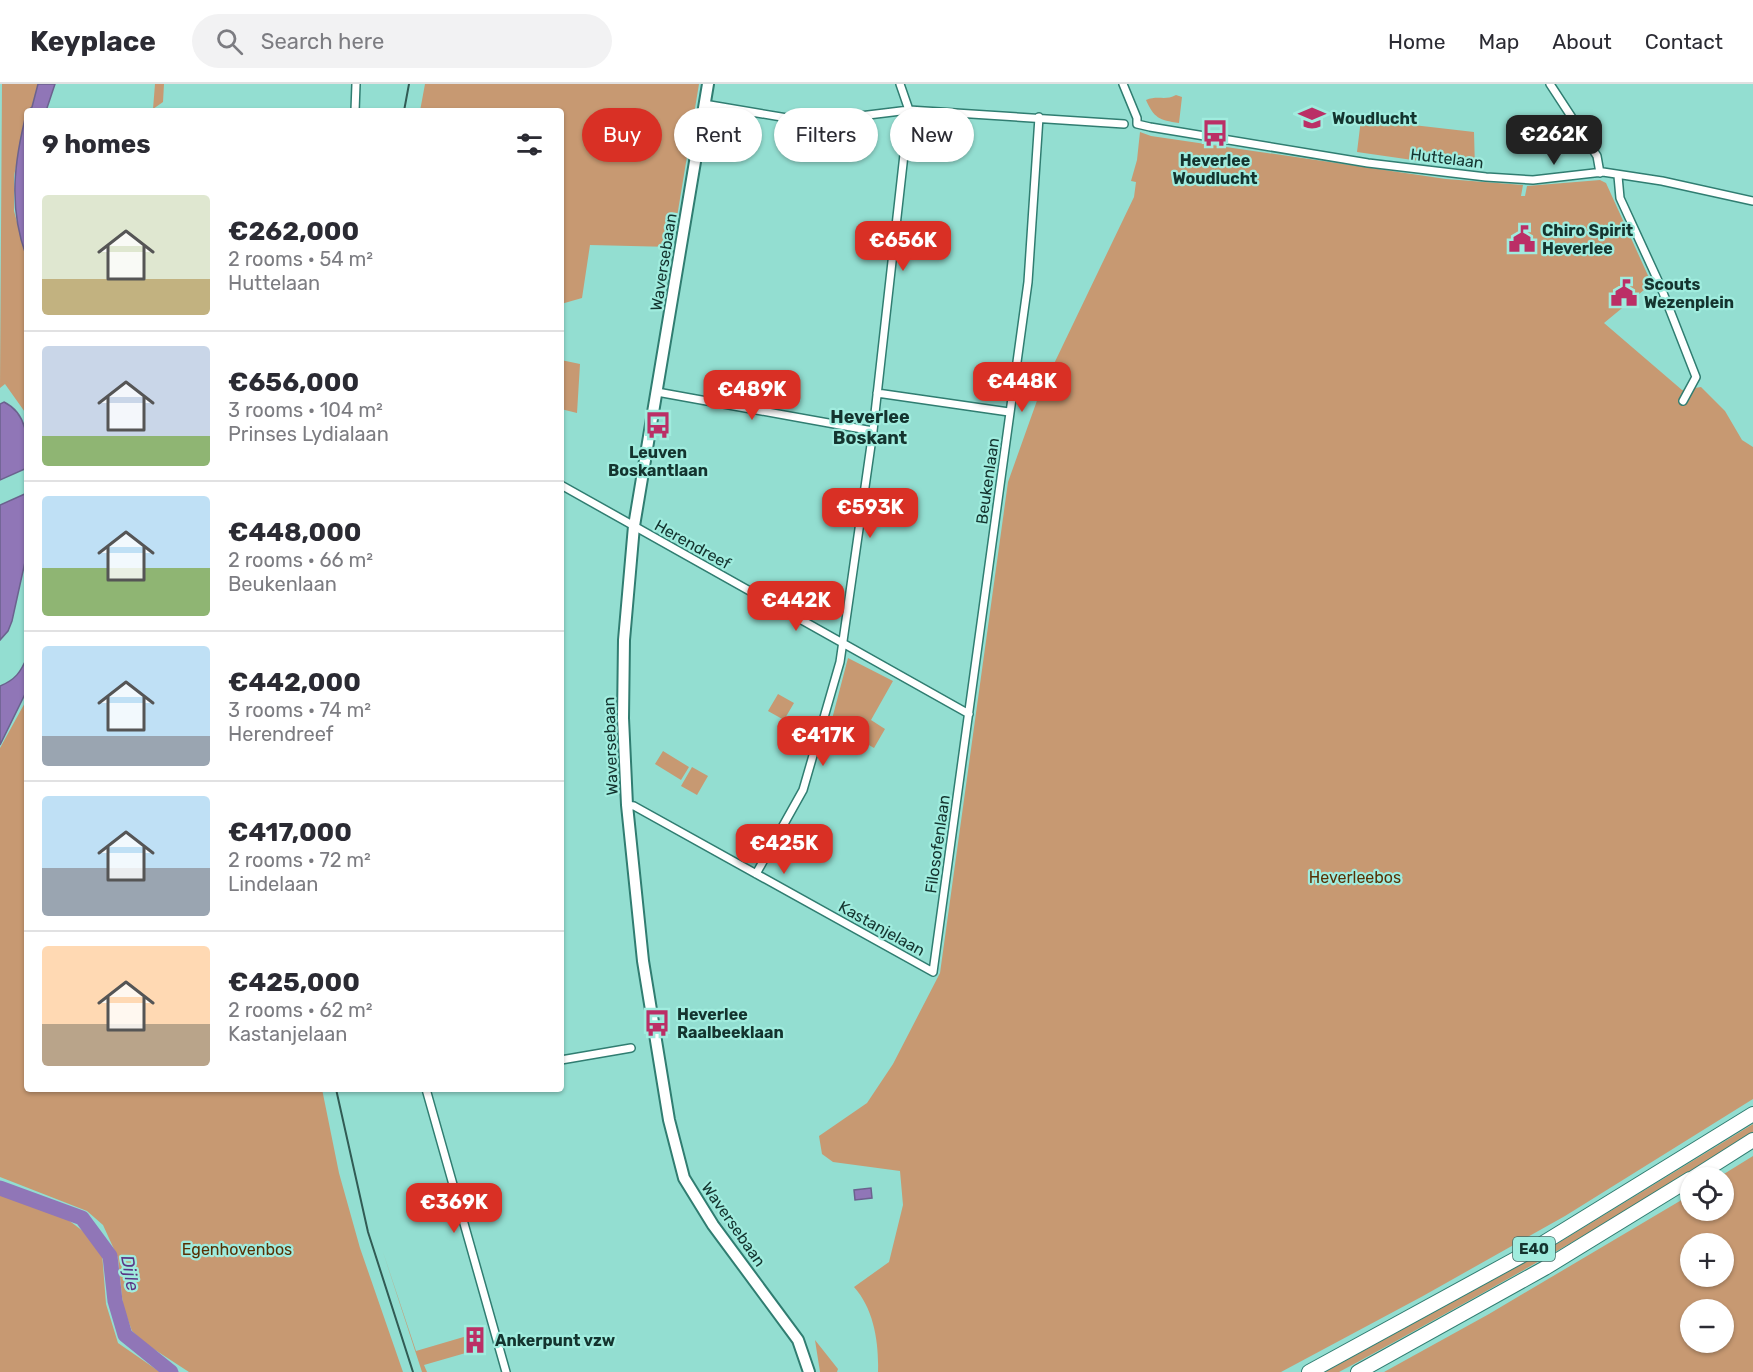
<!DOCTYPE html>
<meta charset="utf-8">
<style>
:root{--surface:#fff;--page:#f2f2f3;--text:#2b2b33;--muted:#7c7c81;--line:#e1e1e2;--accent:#d93025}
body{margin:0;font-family:Rubik,sans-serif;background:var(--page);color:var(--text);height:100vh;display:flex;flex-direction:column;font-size:22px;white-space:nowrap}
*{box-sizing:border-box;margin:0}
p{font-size:20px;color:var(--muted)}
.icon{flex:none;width:33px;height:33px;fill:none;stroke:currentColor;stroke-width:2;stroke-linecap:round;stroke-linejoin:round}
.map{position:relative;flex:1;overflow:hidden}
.sheet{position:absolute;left:24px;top:24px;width:540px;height:984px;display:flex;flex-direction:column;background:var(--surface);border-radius:6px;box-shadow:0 2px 4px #0004}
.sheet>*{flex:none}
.top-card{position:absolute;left:582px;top:24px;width:570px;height:54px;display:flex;gap:12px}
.buttons{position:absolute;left:1680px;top:1083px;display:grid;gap:12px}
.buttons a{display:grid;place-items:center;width:54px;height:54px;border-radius:50%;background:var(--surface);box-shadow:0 2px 4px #0004;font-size:30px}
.price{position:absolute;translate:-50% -51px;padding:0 14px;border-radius:12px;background:var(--accent);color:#fff;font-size:20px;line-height:39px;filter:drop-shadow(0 2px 3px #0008)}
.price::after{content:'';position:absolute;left:50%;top:36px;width:18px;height:14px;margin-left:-9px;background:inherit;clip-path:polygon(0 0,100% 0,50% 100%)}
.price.selected{background:#222;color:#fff}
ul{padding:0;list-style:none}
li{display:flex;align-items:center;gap:18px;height:150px;padding:0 18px}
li+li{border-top:2px solid var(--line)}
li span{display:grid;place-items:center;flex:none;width:168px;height:120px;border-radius:6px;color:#555}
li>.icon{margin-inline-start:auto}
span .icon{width:72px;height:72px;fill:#fffc;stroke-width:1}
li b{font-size:26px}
h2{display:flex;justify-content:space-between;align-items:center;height:72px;padding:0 18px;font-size:26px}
.pill{padding:0 21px;border-radius:27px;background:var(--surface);box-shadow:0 2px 4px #0004;font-size:21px;line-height:54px}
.pill.selected{background:var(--accent);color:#fff}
header{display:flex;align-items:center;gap:36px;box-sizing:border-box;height:84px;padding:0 30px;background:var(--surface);border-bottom:2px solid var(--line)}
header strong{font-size:28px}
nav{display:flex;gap:33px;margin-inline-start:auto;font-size:21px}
.search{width:420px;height:54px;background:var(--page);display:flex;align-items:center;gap:15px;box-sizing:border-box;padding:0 21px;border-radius:33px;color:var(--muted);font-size:22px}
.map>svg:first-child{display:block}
.green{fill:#c79972;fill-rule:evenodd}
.water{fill:#9076b7;stroke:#6b628e;stroke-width:1.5}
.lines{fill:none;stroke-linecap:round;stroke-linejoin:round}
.river{stroke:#9076b7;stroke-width:15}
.street-casing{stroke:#307d71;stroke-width:10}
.secondary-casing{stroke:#307d71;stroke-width:14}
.highway-casing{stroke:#307d71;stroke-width:16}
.street{stroke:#fff;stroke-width:7}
.secondary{stroke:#fff;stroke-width:10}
.highway{stroke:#fff;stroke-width:14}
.rail{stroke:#315b54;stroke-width:2}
.labels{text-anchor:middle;stroke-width:4.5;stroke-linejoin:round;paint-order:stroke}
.shield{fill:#a0ecde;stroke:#3e6b64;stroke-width:1.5}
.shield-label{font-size:15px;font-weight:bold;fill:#14342f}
.poi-label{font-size:16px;font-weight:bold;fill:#14342f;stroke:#a0ecde;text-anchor:start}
.street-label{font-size:16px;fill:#14342f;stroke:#a0ecde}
.park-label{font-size:16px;fill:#573004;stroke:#a0ecde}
.neighbourhood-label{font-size:18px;font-weight:bold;fill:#14342f;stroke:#a0ecde}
.water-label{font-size:18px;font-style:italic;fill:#5a3686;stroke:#a0ecde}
</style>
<header>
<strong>Keyplace</strong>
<div class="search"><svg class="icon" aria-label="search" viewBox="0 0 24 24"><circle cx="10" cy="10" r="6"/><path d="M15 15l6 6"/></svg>Search here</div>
<nav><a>Home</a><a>Map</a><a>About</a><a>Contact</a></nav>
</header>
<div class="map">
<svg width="1753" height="1288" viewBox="0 0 1753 1288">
<rect width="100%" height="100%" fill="#93ded1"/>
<path class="green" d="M2 0H38L32 23 27 27 14 92V127L27 174V331L5 300 0 304Z
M155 0H164L163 18 153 25Z
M425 0H699L672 163 590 161 582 214 561 220V27H420Z
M1176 11 1182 13 1179 39C1159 36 1154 34 1146 16 1158 11 1165 17 1176 11Z
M1361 35 1474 48 1475 85 1357 68Z
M1140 48 1151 52 1446 95 1523 101 1521 112H1525L1527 102 1600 96 1606 99 1650 196V201L1604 239 1682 306 1701 303 1725 327 1742 356 1753 363V1015L1565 1132 1423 1212 1281 1288H878C879 1259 874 1225 854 1203L889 1178 903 1121 900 1087 833 1078 822 1070 819 1052 867 1019 893 980 940 889 1008 398 1039 311 1134 113 1136 98 1131 97 1137 76Z
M561 276 580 280 577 329 561 325Z
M848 574 893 597 871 636 885 645 874 664 831 639Z
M778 610 794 619 784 636 768 627Z
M27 615V1005H322L339 1089 360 1164 403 1288H189L146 1260 132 1247 123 1222 118 1174 103 1141 87 1127 0 1093V664Z
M663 667 689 683 681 696 655 680Z
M692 683 708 692 697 711 681 702Z
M1753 1040V1048C1624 1132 1489 1206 1354 1280L1339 1288H1325L1537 1172Z
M1753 1072V1288H1384L1489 1230 1690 1111V1126H1724V1094L1719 1093ZM1690 1160H1724V1192H1690ZM1690 1226H1724V1258H1690Z
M0 1109 30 1118 67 1135 88 1151 102 1169 106 1220 118 1259 160 1288H0Z
M383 1168 416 1267 467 1252 470 1264 475 1262 476 1266 424 1281 427 1288H422Z
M815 1256 838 1285 837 1288H820Z"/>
<path class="water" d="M38 0H55L46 27H27V174C8 124 14 77 27 27L32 23Z
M4 318C30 331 27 359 27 384L0 396V320Z
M27 409V469L12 537 8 547 0 556V421Z
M27 573V606L0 661V602C15 596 21 588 27 573Z
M871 1104 872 1114 855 1116 854 1106Z"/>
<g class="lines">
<path class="river" d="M0 1104 82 1134 110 1172 115 1217 125 1251 171 1288"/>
<defs>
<path id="street" d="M1123 0 1137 34V40L1150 43 1368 79 1486 93 1533 96 1603 88 1662 97 1753 117
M1550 0 1597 72 1600 89
M704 20 811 38 909 26 1124 40
M355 27 356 0
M1618 92 1620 114 1660 201 1696 293 1683 317
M657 308 873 347
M877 309 1009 328
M561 401 969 630
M627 721 634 722 933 888 1028 198 1039 33
M756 790 803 706 840 578 873 347 909 26 900 0
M561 976 631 964
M426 1005 506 1288"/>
<path id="secondary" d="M708 0 634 442 624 556 623 634 627 721 643 877 669 1036 684 1094 713 1141 798 1256 809 1288"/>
<path id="highway" d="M1693 1094 1753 1056
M1309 1288 1532 1166 1753 1030
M1358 1288 1545 1184 1690 1095"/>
</defs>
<use href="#street" class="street-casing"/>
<use href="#secondary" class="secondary-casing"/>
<use href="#highway" class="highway-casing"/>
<use href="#street" class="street"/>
<use href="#secondary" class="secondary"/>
<use href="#highway" class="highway"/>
<path class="rail" d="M404 27 409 0
M336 1005 368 1148 413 1288"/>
</g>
<defs>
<symbol id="school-bare" viewBox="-9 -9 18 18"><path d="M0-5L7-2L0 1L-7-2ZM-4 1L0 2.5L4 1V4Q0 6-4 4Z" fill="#bb2f66" stroke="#a0ecde" stroke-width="2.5" paint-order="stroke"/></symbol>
<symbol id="bus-bare" viewBox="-9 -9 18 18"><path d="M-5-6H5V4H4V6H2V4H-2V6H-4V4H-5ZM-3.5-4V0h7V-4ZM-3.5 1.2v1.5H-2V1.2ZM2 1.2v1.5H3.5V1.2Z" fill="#bb2f66" stroke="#a0ecde" stroke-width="2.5" paint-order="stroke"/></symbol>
<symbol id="civic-bare" viewBox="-9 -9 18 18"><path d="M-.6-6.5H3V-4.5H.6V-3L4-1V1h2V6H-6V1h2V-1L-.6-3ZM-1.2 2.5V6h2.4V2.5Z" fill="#bb2f66" stroke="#a0ecde" stroke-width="2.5" paint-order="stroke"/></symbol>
<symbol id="building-bare" viewBox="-9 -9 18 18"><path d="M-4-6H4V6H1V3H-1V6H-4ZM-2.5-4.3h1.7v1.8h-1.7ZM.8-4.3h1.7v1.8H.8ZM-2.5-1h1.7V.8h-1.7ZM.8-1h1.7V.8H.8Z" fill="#bb2f66" stroke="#a0ecde" stroke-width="2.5" paint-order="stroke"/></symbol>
</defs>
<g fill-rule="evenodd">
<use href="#school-bare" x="1293" y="15" width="38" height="38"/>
<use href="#bus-bare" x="1196" y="30" width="38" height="38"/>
<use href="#civic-bare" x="1503" y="136" width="38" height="38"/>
<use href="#civic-bare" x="1605" y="190" width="38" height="38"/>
<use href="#bus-bare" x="639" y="322" width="38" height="38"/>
<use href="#bus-bare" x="638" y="920" width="38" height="38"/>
<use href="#building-bare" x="456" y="1237" width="38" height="38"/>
</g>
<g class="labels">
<rect class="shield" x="1513" y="1153" width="42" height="24" rx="4.5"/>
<g class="shield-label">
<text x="1534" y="1170">E40</text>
</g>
<g class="poi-label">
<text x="1332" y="40">Woudlucht</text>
<text x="1215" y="82" text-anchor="middle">Heverlee<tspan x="1215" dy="18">Woudlucht</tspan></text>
<text x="1542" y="152">Chiro Spirit<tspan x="1542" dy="18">Heverlee</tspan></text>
<text x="1644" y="206">Scouts<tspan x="1644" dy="18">Wezenplein</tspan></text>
<text x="658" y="374" text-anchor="middle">Leuven<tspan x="658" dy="18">Boskantlaan</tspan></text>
<text x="677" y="936">Heverlee<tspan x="677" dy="18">Raalbeeklaan</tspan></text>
<text x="495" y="1262">Ankerpunt vzw</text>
</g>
<g class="street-label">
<text transform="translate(1447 74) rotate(7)" y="6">Huttelaan</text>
<text transform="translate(663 178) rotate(-81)" y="6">Waversebaan</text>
<text transform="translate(987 397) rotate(-82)" y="6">Beukenlaan</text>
<text transform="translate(693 460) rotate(29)" y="6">Herendreef</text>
<text transform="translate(610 662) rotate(-92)" y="6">Waversebaan</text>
<text transform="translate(937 760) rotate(-82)" y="6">Filosofenlaan</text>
<text transform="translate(882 844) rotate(29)" y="6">Kastanjelaan</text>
<text transform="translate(734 1140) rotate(55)" y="6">Waversebaan</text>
</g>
<g class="park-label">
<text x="1355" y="799">Heverleebos</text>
<text x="237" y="1171">Egenhovenbos</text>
</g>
<g class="neighbourhood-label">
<text x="870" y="339">Heverlee<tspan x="870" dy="21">Boskant</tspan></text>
</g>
<g class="water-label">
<text transform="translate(130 1189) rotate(80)" y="6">Dijle</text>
</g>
</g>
</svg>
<div class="buttons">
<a><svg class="icon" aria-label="locate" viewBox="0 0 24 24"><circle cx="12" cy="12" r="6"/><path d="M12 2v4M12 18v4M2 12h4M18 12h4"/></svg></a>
<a>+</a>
<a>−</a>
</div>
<b class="price selected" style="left:1554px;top:82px">€262K</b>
<b class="price" style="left:903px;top:188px">€656K</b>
<b class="price" style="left:1022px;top:329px">€448K</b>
<b class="price" style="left:752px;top:337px">€489K</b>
<b class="price" style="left:870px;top:455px">€593K</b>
<b class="price" style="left:796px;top:548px">€442K</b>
<b class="price" style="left:823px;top:683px">€417K</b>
<b class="price" style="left:784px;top:791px">€425K</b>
<b class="price" style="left:454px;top:1150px">€369K</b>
<div class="top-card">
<a class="pill selected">Buy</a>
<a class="pill">Rent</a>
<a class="pill">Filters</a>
<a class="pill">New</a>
</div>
<section class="sheet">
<h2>9 homes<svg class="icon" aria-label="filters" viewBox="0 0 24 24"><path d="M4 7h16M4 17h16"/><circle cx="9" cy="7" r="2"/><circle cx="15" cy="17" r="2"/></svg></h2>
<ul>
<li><span style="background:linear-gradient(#dfe7d0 70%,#c2b280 0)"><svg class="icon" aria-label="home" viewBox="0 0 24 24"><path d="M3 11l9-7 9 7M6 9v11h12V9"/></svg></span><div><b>€262,000</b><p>2 rooms · 54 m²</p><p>Huttelaan</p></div></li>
<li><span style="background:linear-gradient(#c9d6e8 75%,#8fb573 0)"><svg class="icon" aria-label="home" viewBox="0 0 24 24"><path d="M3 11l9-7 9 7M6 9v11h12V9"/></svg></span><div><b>€656,000</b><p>3 rooms · 104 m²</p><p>Prinses Lydialaan</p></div></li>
<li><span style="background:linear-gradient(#bfe0f5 60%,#8fb573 0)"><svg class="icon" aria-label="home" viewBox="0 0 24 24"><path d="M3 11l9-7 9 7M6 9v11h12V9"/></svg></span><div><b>€448,000</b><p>2 rooms · 66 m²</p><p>Beukenlaan</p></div></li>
<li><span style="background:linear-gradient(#bfe0f5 75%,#9aa5b1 0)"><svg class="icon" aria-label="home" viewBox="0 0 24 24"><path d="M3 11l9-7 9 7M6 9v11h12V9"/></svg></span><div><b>€442,000</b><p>3 rooms · 74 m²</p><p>Herendreef</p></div></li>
<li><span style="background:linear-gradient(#bfe0f5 60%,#9aa5b1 0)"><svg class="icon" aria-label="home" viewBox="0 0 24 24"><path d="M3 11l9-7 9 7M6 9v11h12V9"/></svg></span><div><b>€417,000</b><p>2 rooms · 72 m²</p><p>Lindelaan</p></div></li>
<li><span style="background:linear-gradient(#ffd9b3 65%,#b9a48a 0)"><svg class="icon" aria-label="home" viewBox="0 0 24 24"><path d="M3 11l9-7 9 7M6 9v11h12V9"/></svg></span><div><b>€425,000</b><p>2 rooms · 62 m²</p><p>Kastanjelaan</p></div></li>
</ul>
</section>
</div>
